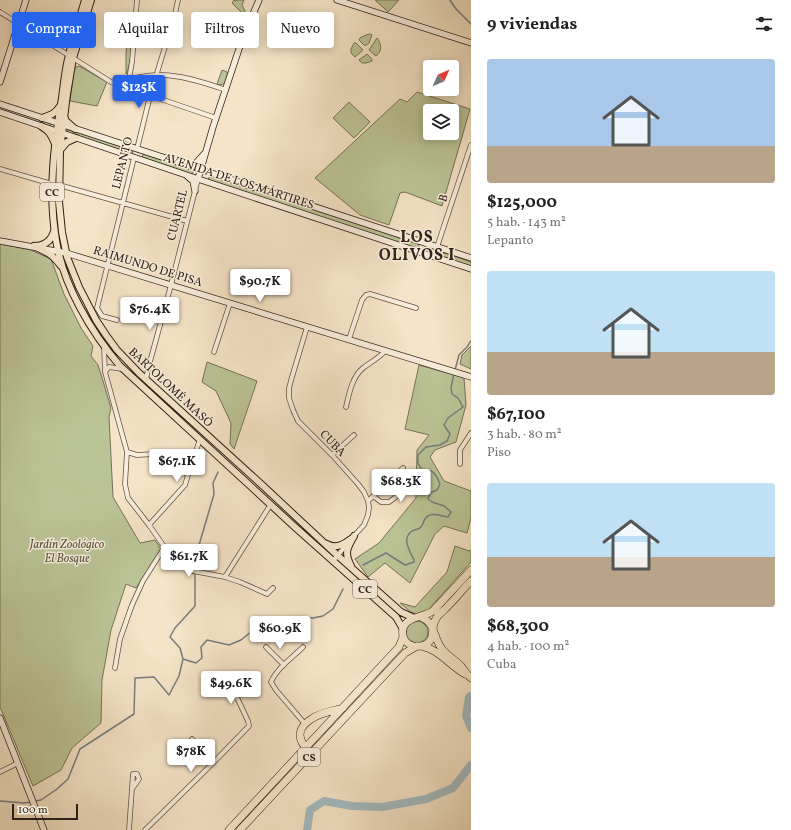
<!DOCTYPE html>
<html lang="es">
<meta charset="utf-8">
<style>
:root{--surface:#fff;--page:#f2f2f2;--text:#222;--muted:#767676;--accent:#2563eb}
body{margin:0;font-family:Vollkorn,serif;background:var(--page);color:var(--text);height:100vh;display:flex;flex-direction:column;font-size:15px;white-space:nowrap}
*{box-sizing:border-box;margin:0}
p{font-size:13px;color:var(--muted)}
.icon{flex:none;width:22px;height:22px;fill:none;stroke:currentColor;stroke-width:2;stroke-linecap:round;stroke-linejoin:round}
.map{position:relative;flex:1;overflow:hidden}
.sheet{display:flex;flex-direction:column;background:var(--surface);width:320px}
.sheet>*{flex:none}
.hud{position:absolute;left:12px;top:12px;width:380px;height:36px;display:flex;gap:8px}
.needle{width:26px;rotate:45deg}
.buttons{position:absolute;left:423px;top:60px;display:grid;gap:8px}
.buttons a{display:grid;place-items:center;width:36px;height:36px;border-radius:4px;background:var(--surface);box-shadow:0 2px 10px #0003;font-size:20px}
.scale{position:absolute;left:12px;bottom:10px;width:66px;box-sizing:border-box;padding-left:4px;border:2px solid #312119;border-top:0;font-size:11px;line-height:14px;white-space:nowrap;color:#312119;-webkit-text-stroke:3px #f8eddb;paint-order:stroke}
.price{position:absolute;translate:-50% -34px;padding:0 9px;border-radius:4px;background:#fff;color:#222;font-size:13px;line-height:26px;filter:drop-shadow(0 1px 2px #0008)}
.price::after{content:'';position:absolute;left:50%;top:24px;width:12px;height:9px;margin-left:-6px;background:inherit;clip-path:polygon(0 0,100% 0,50% 100%)}
.price.on{background:var(--accent);color:#fff}
ul{padding:0;list-style:none}
li{display:grid;align-content:center;gap:8px;height:212px;padding:0 16px}
li span{display:grid;place-items:center;height:124px;border-radius:4px;color:#555}
li>.icon{margin-inline-start:auto}
span .icon{width:72px;height:72px;fill:#fffc;stroke-width:1}
li b{font-size:17px}
h2{display:flex;justify-content:space-between;align-items:center;height:48px;padding:0 16px;font-size:17px}
.pill{padding:0 14px;border-radius:4px;background:var(--surface);box-shadow:0 2px 10px #0003;font-size:14px;line-height:36px}
.pill.on{background:var(--accent);color:#fff}
main{display:flex;flex:1;min-height:0}
.map>svg:first-child{display:block}
.green{fill:#bbc496;stroke:#767258;fill-rule:evenodd}
.lines{fill:none;stroke-linecap:round;stroke-linejoin:round}
.stream{stroke:#757d7e;stroke-width:1.5}
.river{stroke:#a3bbc1;stroke-width:8}
.street-casing{stroke:#625244;stroke-width:5.5}
.secondary-casing{stroke:#312119;stroke-width:7}
.primary-casing{stroke:#312119;stroke-width:8}
.highway-casing{stroke:#312119;stroke-width:8}
.street{stroke:#f8eddb;stroke-width:4}
.secondary{stroke:#f8eddb;stroke-width:5.5}
.primary{stroke:#f5e4c7;stroke-width:6}
.highway{stroke:#f5e4c7;stroke-width:7}
.labels{text-anchor:middle;stroke-width:3;stroke-linejoin:round;paint-order:stroke}
.shield{fill:#f8eddb;stroke:#6d5e53;stroke-width:1}
.shield-label{font-size:11px;font-weight:bold;fill:#312119}
.street-label{font-size:12px;fill:#312119;stroke:#f8eddb}
.park-label{font-size:12px;font-style:italic;fill:#5a523e;stroke:#f8eddb}
.district-label{font-size:16px;font-weight:bold;letter-spacing:1px;fill:#312119;stroke:#f8eddb}
</style>
<main>
<div class="map">
<svg width="471" height="830" viewBox="0 0 471 830">
<rect width="100%" height="100%" fill="#f5e4c7"/>
<filter id="stains"><feTurbulence type="fractalNoise" baseFrequency=".005" numOctaves="4"/><feColorMatrix values="0 0 0 0 .2 0 0 0 0 .09 0 0 0 0 .02 0 0 0 .5 -.17"/></filter>
<radialGradient id="worn" r=".72"><stop offset=".6" stop-color="#630" stop-opacity="0"/><stop offset="1" stop-color="#630" stop-opacity=".3"/></radialGradient>
<path class="green" d="M234 0 236 1 237 0H244L242 5 245 11 244 14H243L232 3Z
M375 0H399L388 12Z
M129 23 132 26C131 41 133 59 126 74V54L128 24Z
M370 34 372 35 369 43 365 46 359 40 360 38 366 35Z
M377 38C382 44 382 52 376 56L369 50Z
M354 43H356L363 50 355 57 351 53V49Z
M367 54 372 59V61L366 63H362L359 60Z
M79 66 107 82 97 106 70 101 74 70 76 67Z
M222 70 227 72C228 79 225 87 217 84Z
M153 79 148 92 128 86V82Z
M417 92 470 109 442 206 405 192 400 193 389 225 360 215 315 178 400 99 407 102ZM430 111H452V133H430Z
M349 102 370 122 354 138 333 118Z
M0 106 49 122 51 125 47 127 0 111Z
M71 130 132 150 133 153 130 154 70 134 67 131Z
M144 154 192 170 193 173 190 174 144 158 142 156Z
M213 177 418 244 420 248 417 249 212 182 208 178Z
M0 244 31 250 51 259 64 294 81 328 93 346 91 356 98 365 103 381 111 408 109 417 113 497 140 543 155 540 161 549 136 588 126 584 111 630 102 680 101 723 72 748 61 770 33 786 0 707Z
M445 253 471 262V267L443 257 441 254Z
M471 346V369L460 364 462 355Z
M207 362 257 381 234 449 230 444 231 423 216 391 202 382Z
M419 365 464 378 466 405 456 442 435 450 430 457 444 481 471 491V518L467 533 444 526 435 534 410 583 385 563 368 577 355 559 379 543 416 498 417 450 429 435 405 429Z
M455 546 469 551 471 550V562L428 610 416 614 411 612 400 603 415 607 447 572Z
M406 632a11 11 0 1 1 22 0a11 11 0 1 1-22 0Z"/>
<g class="lines">
<path class="stream" d="M450 0 456 9 471 24
M455 370 459 355 467 347 471 341
M363 565 386 553 405 565 414 562V560C410 551 401 539 412 531 416 529 418 530 421 527 423 525 423 522 425 519 430 511 441 516 448 517L451 512 444 506 432 502 428 499 430 493 437 490 440 484C435 473 435 470 422 470L418 463V455L426 447 440 445 447 441 450 434 444 425 448 418 463 407 458 398 452 394 451 388 454 373
M183 659 180 648 170 637 175 628 195 606V559L214 494 213 483 218 472
M0 801 24 803 31 802
M35 801 41 800 57 789 68 779 80 749 134 714 135 678 154 677 169 695 179 676 183 659 196 663 202 658 201 647 207 640 229 645 241 640 257 627 272 622 291 617 313 618 323 616 333 609 343 589"/>
<path class="river" d="M471 696 469 697 466 716 471 728
M307 830 310 810 324 801 352 806 382 807 426 799 453 788 471 765"/>
<defs>
<path id="street" d="M0 12 111 82 216 118
M129 79 132 62 137 0
M115 83C129 79 144 75 158 75 179 74 206 83 226 90
M137 149 150 96 175 14 178 0
M0 169 52 184
M59 185 187 221
M434 256 471 145
M117 320 102 316 97 308 134 158
M307 327 292 377 289 388V398L293 410 298 421 332 455 358 484 364 492 368 501 369 507 368 515 364 525 352 538
M349 339 362 300 366 295 370 294 416 308
M104 347 105 372 127 452 125 484 128 498 149 525 170 555 178 564 193 571 225 577 240 582 267 594 273 588
M214 352 230 303
M105 372 109 367 122 369
M146 380 148 369 171 285 198 179
M346 407C349 394 352 377 363 368 371 362 379 358 385 351
M127 452 137 455 154 454 162 455 188 475
M332 455 354 435
M460 464V450L471 433
M373 496 381 502H389L397 496 401 489 403 468
M368 501 403 468
M149 525 185 485 188 475 200 439
M333 561 348 543
M225 577 271 504
M266 647 284 665
M303 647C292 658 277 668 271 682L276 690 305 724
M115 668 120 639 132 605 143 581 164 548
M192 739 214 762
M0 772 18 763
M129 830 133 774H137L139 779 132 789
M145 830 214 762 249 726 248 721 233 689 224 679"/>
<path id="secondary" d="M337 0 471 43
M0 82 26 0
M0 104 471 258
M0 112 198 179 471 269
M189 165 195 164 204 154
M187 176 193 181 195 191
M198 179 213 127 242 40 259 0
M0 241 66 253 471 377
M0 718 44 830"/>
<path id="primary" d="M85 0C80 18 73 37 69 55 65 69 64 84 62 98 54 145 48 193 56 240 63 285 91 332 120 366L296 528 396 617 403 629
M91 0 73 58 67 94 60 151 59 202 62 232 67 257 79 287 96 320 106 335 117 350 139 373 261 484 337 555 401 612 414 618
M64 116 66 121 75 129
M42 118C51 115 55 114 60 106
M41 126C49 131 51 134 55 144
M61 149 67 142 76 138
M34 246C48 253 51 253 61 266
M34 246C44 246 51 242 54 231
M327 544C336 549 343 545 351 539
M351 566C344 553 347 548 354 536"/>
<path id="highway" d="M471 570 433 611C422 618 399 617 403 636 404 641 409 645 413 646 420 647 426 646 430 641 433 637 432 633 433 629 433 626 435 620 437 617 440 613 445 610 448 606 456 598 463 589 471 581
M421 617C436 623 433 638 442 649 448 656 455 660 461 666 464 670 467 675 471 678
M421 646C439 649 450 666 465 674
M309 751C296 739 297 727 313 718 322 712 333 711 343 708
M229 830 399 647 403 637
M240 830 405 653 417 646"/>
</defs>
<use href="#street" class="street-casing"/>
<use href="#secondary" class="secondary-casing"/>
<use href="#primary" class="primary-casing"/>
<use href="#highway" class="highway-casing"/>
<use href="#street" class="street"/>
<use href="#secondary" class="secondary"/>
<use href="#primary" class="primary"/>
<use href="#highway" class="highway"/>
</g>
<g class="labels">
<g class="shield">
<rect x="40" y="183" width="24" height="18" rx="3"/>
<rect x="353" y="580" width="24" height="18" rx="3"/>
<rect x="298" y="748" width="22" height="18" rx="3"/>
</g>
<g class="shield-label">
<text x="52" y="196">CC</text>
<text x="365" y="593">CC</text>
<text x="309" y="761">CS</text>
</g>
<g class="street-label">
<text transform="translate(122 163) rotate(-76)" y="4">LEPANTO</text>
<text transform="translate(239 181) rotate(18)" y="4">AVENIDA DE LOS MÁRTIRES</text>
<text transform="translate(443 198) rotate(-72)" y="4">B</text>
<text transform="translate(177 215) rotate(-76)" y="4">CUARTEL</text>
<text transform="translate(148 266) rotate(17)" y="4">RAIMUNDO DE PISA</text>
<text transform="translate(171 387) rotate(43)" y="4">BARTOLOMÉ MASÓ</text>
<text transform="translate(333 443) rotate(46)" y="4">CUBA</text>
</g>
<g class="park-label">
<text x="67" y="548">Jardín Zoológico<tspan x="67" dy="14">El Bosque</tspan></text>
</g>
<g class="district-label">
<text x="417" y="242">LOS<tspan x="417" dy="18">OLIVOS I</tspan></text>
</g>
</g>
<rect width="100%" height="100%" filter="url(#stains)"/>
<rect width="100%" height="100%" fill="url(#worn)"/>
</svg>
<div class="buttons">
<a><svg class="needle" viewBox="-14 -14 28 28"><path d="M0-13l5 13h-10z" fill="#e53935"/><path d="M0 13l5-13h-10z" fill="#767676"/></svg></a>
<a><svg class="icon" aria-label="layers" viewBox="0 0 24 24"><path d="M12 4l9 5-9 5-9-5zM3 14l9 5 9-5"/></svg></a>
</div>
<div class="scale">100 m</div>
<b class="price on" style="left:139px;top:109px">$125K</b>
<b class="price" style="left:260px;top:303px">$90.7K</b>
<b class="price" style="left:150px;top:331px">$76.4K</b>
<b class="price" style="left:177px;top:483px">$67.1K</b>
<b class="price" style="left:401px;top:503px">$68.3K</b>
<b class="price" style="left:189px;top:578px">$61.7K</b>
<b class="price" style="left:280px;top:650px">$60.9K</b>
<b class="price" style="left:231px;top:705px">$49.6K</b>
<b class="price" style="left:191px;top:773px">$78K</b>
<div class="hud">
<a class="pill on">Comprar</a>
<a class="pill">Alquilar</a>
<a class="pill">Filtros</a>
<a class="pill">Nuevo</a>
</div>
</div>
<section class="sheet">
<h2>9 viviendas<svg class="icon" aria-label="filters" viewBox="0 0 24 24"><path d="M4 7h16M4 17h16"/><circle cx="9" cy="7" r="2"/><circle cx="15" cy="17" r="2"/></svg></h2>
<ul>
<li><span style="background:linear-gradient(#a9c7e8 70%,#b9a48a 0)"><svg class="icon" aria-label="home" viewBox="0 0 24 24"><path d="M3 11l9-7 9 7M6 9v11h12V9"/></svg></span><div><b>$125,000</b><p>5 hab. · 143 m²</p><p>Lepanto</p></div></li>
<li><span style="background:linear-gradient(#bfe0f5 65%,#b9a48a 0)"><svg class="icon" aria-label="home" viewBox="0 0 24 24"><path d="M3 11l9-7 9 7M6 9v11h12V9"/></svg></span><div><b>$67,100</b><p>3 hab. · 80 m²</p><p>Piso</p></div></li>
<li><span style="background:linear-gradient(#bfe0f5 60%,#b9a48a 0)"><svg class="icon" aria-label="home" viewBox="0 0 24 24"><path d="M3 11l9-7 9 7M6 9v11h12V9"/></svg></span><div><b>$68,300</b><p>4 hab. · 100 m²</p><p>Cuba</p></div></li>
</ul>
</section>
</main>
